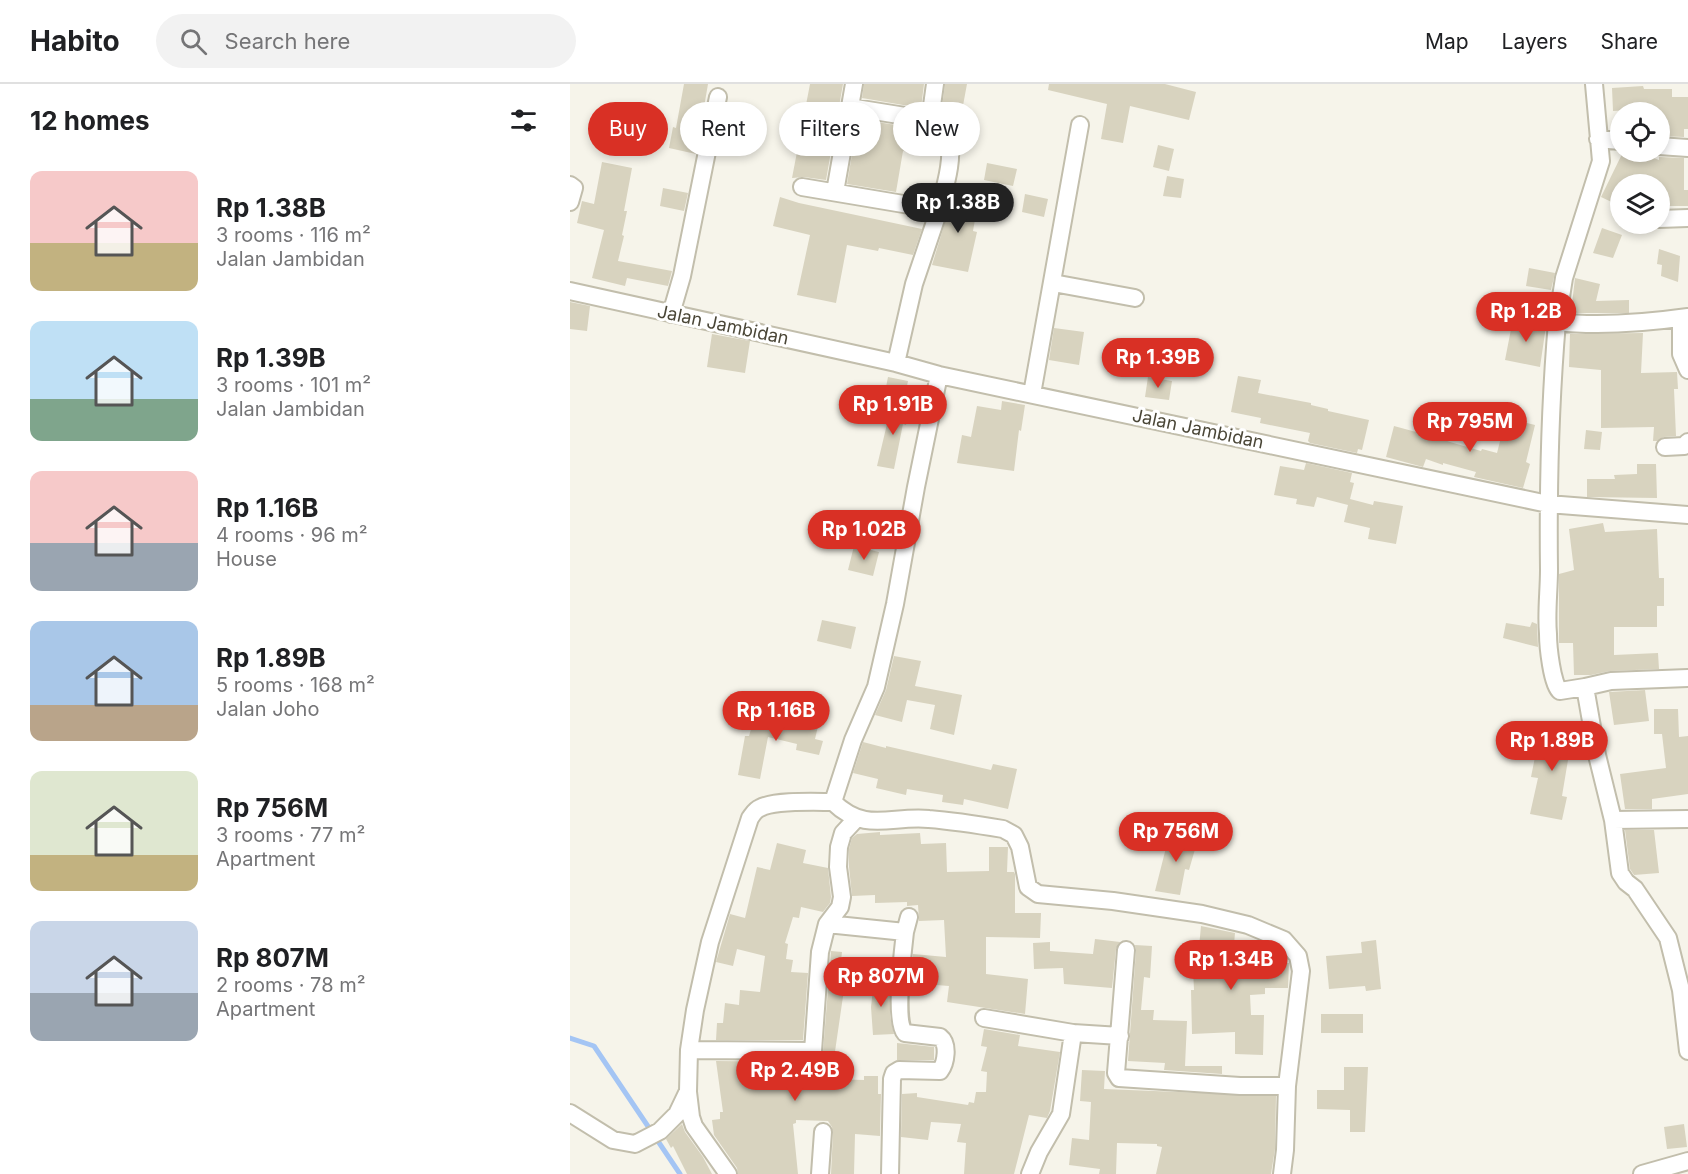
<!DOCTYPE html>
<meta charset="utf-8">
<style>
:root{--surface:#fff;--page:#f2f2f2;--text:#202124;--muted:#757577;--line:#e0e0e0;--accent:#d93025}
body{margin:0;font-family:Inter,sans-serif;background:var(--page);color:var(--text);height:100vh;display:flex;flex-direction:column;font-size:22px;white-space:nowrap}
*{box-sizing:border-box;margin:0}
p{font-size:20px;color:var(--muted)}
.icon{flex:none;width:33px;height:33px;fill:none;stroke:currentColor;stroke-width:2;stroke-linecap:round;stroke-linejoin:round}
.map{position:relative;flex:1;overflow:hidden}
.details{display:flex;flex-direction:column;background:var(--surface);width:570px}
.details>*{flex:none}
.guide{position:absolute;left:18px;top:18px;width:570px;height:54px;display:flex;gap:12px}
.buttons{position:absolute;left:1040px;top:18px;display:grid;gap:12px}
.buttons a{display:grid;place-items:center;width:60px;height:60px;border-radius:50%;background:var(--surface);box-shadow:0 3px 9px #0003;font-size:30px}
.price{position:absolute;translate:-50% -51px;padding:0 14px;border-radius:21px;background:var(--accent);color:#fff;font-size:20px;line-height:39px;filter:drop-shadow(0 2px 3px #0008)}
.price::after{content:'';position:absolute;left:50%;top:36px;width:18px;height:14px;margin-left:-9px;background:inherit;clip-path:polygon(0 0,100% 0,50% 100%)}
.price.selected{background:#222;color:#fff}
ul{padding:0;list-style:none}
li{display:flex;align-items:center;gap:18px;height:150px;padding:0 30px}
li span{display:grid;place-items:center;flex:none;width:168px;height:120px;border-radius:12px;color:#555}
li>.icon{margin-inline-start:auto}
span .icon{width:72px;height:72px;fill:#fffc;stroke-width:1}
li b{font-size:26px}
h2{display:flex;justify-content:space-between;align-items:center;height:72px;padding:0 30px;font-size:26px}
.tag{padding:0 21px;border-radius:27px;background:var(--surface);box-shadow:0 3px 9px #0003;font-size:21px;line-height:54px}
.tag.selected{background:var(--accent);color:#fff}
header{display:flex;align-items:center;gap:36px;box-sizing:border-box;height:84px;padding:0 30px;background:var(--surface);border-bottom:2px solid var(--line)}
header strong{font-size:28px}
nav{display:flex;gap:33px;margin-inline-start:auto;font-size:21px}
.search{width:420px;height:54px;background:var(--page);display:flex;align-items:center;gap:15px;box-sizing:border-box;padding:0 21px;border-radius:33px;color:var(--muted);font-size:22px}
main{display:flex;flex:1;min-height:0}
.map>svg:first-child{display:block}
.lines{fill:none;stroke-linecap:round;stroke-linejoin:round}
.stream{stroke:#a4c5f4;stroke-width:5}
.building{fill:#d8d3bf}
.minor-casing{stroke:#c2beac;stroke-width:20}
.minor{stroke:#fff;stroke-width:16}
.labels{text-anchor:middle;stroke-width:6;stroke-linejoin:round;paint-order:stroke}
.street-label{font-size:18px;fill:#4a4637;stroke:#fff}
</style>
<header>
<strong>Habito</strong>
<div class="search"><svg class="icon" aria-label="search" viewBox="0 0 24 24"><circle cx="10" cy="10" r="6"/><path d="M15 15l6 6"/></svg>Search here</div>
<nav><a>Map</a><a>Layers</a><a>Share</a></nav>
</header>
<main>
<section class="details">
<h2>12 homes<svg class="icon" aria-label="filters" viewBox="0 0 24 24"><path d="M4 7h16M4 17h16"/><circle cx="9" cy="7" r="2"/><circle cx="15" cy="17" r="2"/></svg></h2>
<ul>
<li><span style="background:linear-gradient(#f6c9c9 60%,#c2b280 0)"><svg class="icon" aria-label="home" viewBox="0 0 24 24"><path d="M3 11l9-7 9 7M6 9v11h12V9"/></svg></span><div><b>Rp 1.38B</b><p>3 rooms · 116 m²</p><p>Jalan Jambidan</p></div></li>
<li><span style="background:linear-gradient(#bfe0f5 65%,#7fa58c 0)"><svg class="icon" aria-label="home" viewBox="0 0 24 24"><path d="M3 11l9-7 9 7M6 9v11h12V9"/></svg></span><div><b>Rp 1.39B</b><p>3 rooms · 101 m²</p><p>Jalan Jambidan</p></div></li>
<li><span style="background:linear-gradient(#f6c9c9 60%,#9aa5b1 0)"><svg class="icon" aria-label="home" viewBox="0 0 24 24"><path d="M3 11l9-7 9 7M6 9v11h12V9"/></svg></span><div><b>Rp 1.16B</b><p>4 rooms · 96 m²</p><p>House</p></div></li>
<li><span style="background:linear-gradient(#a9c7e8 70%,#b9a48a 0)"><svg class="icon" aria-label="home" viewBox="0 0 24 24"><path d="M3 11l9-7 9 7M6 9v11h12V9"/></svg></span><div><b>Rp 1.89B</b><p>5 rooms · 168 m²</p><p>Jalan Joho</p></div></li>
<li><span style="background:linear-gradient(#dfe7d0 70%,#c2b280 0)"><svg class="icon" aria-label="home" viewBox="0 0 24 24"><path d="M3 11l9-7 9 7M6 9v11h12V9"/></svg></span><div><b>Rp 756M</b><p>3 rooms · 77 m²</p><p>Apartment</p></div></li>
<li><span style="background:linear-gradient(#c9d6e8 60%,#9aa5b1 0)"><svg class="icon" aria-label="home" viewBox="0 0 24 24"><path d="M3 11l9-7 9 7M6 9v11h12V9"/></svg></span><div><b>Rp 807M</b><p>2 rooms · 78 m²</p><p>Apartment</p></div></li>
</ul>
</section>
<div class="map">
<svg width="1118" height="1090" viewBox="0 0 1118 1090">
<rect width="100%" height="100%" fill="#f6f4ea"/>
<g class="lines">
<path class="stream" d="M0 954 24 962 110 1090"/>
</g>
<path class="building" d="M114 0H138L126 70 99 64 103 43 106 44Z
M240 0H273L256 96 234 93 222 94Z
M294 0H354L351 24 292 14Z
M375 0H397L389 43 384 42 371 31Z
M479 0H595L626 8 619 36 560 22 553 59 531 55 537 20 478 6Z
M1073 2 1074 5H1102V13H1118V45H1114V53L1089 52V28H1077V25L1043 27 1042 4Z
M288 35 351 45 348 69 333 67 326 108 277 100Z
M588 61 604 65 599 87 583 83Z
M1053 68H1068L1089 76V73L1114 74V106H1118V122H1092V100H1050V122L1031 113Z
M32 78 62 84 54 127H57L52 151 54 152 48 177 102 187 98 202 57 194 55 202 22 194 34 146 7 139 12 117 24 120Z
M417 79 447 85 443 102 414 96Z
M597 92 614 95 611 114 593 112Z
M93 104 118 109 114 127 90 122Z
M384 109 409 113 403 147 407 148 398 188 362 181Z
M455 110 478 115 474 133 452 128Z
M210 113 229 119 352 145 343 171 309 164 308 167 277 161 266 219 227 211 240 151 203 142Z
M1032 144 1052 151 1043 174 1023 169Z
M1089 165 1110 172 1108 198 1091 192 1092 181 1087 180Z
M959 184 985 189 981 206 956 202Z
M1005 194 1030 200 1026 217 1059 216V229H1001Z
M0 218 20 222 17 247 0 245Z
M943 235 976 242 970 283 935 276Z
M484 244 514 248 509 281 479 276Z
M1073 249 1071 289 1107 288 1108 305H1104L1106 352 1094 353 1087 357H1083L1084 343 1031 344V286L999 283 1000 250Z
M142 250 180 257 175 289 137 283Z
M668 292 691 296 688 309 741 319V321L758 325V327L799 336 792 366 788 365 787 369 740 359 738 357 740 349 690 339 691 334 661 328Z
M318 293 338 297 334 317 314 313Z
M578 293 602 297 599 316 575 313Z
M432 317 455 321 451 347 449 346 444 387 387 379 392 351 401 353 407 322 431 326Z
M322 319 340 323 336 341 333 340 324 385 307 382Z
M936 334 965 341 956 378 960 380 953 404 904 393 906 388 873 379V381L856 375 853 383 816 373 824 342 846 348V346L880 358 911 367 912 365 927 369Z
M1016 346 1032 348 1030 366 1014 365Z
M736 379 782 389 780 398 784 399 780 415 803 421 804 417 833 422 826 460 798 455 800 444 774 438 778 421 747 413 744 423 726 420 727 415 704 411 710 382 734 386Z
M1067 380H1086L1087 414 1017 413V395H1045L1044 391 1067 390Z
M1033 439 1035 448 1087 445 1089 494H1094V522H1087V543H1044V571L1088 569 1089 585 1040 587 1021 591H1004L1003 559H989V490L1004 486 999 445Z
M284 462 309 468 303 492 278 486Z
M252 536 286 543 281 565 247 557Z
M962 538 967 540 968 563 933 554 936 539 960 543Z
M324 572 351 577 345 602 392 611 384 651 360 645 365 621 337 616 332 638 305 631 316 606Z
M1075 606 1079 637 1044 641 1039 608Z
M1084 625H1108L1109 653 1118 652V710L1082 715V725H1055L1050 690 1096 684 1092 650H1084Z
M185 632 227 643 229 634 249 638 245 655 253 657 249 671 226 666 227 660 198 653 190 695 168 691 175 652H179Z
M974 639 1001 641 1000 664 992 712 997 713 992 736 960 730 968 694 961 693 965 673 972 674Z
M293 658 316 664V662L421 686 423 680 447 685 438 725 394 715 393 721 372 718 373 711 337 705 336 711 306 704 308 695 283 689Z
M1055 746H1084L1089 789 1064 791 1060 785Z
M310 748V751L350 749 351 760 376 759 377 788 419 787V763H438L437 788H444L445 790V829H471L470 854 416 853V890L458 895 455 930 377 918 379 902 341 899 343 870 376 873 374 836 349 837 348 821 337 822V818L305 819V811L282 812 279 783V765L282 754 287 750Z
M600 748 628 755 619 786 615 785 610 811 585 807Z
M207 759 236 766 233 779 258 784 261 813 260 819 253 828 231 823 229 834 223 833 215 859 218 860 216 875 223 876 221 888 238 889 233 956H146L147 939H153L155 919 169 921 170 906 190 908 195 872 167 865 163 882 146 878 160 830 175 834 187 783 200 786Z
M631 842 665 849 663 872H666V878L719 879 718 904H695V910L680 911 681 931H694L693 971 665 970V948L622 950 621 906H624L623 884H627Z
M525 855 550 858 546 865 542 904 494 900 493 884 464 885 463 859 480 858V867L523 870Z
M806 856 811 905 796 907 795 902 759 905 756 872 792 869 791 858Z
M565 861 582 862 580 894 574 893 571 926H584L583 936 617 937 615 982H652V990L594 986 595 979 558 977 566 867Z
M261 867 272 868 270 885H277L261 995 294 996V992H308V1010H311L310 1052 285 1050 284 1090H261L263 1049 262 1043 258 1037 226 1036V1039L223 1040 228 1090H168L167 1084 144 1051 142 1036 150 1035V1028H153L146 977 243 978 251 973 253 968Z
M304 895 320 897V932L324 950 303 951 301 923Z
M751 930H793V949H751Z
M414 945 450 951 448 962 490 968 480 1027 477 1034 459 1031 444 1090H394L396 1059 387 1058 391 1040 361 1038 358 1056 331 1053 332 1010 347 1009V1013L398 1021 399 1018 404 1019 406 1008H416L417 988 411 987 417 963 411 962Z
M327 959 364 963V976H327Z
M774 983H798L795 1048H780V1026L747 1025V1006H774Z
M512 986 535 987 534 1005 706 1012 705 1065 701 1090H586L592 1063 587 1062V1060L547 1059 546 1090H529L530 1085 499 1081 502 1054 519 1056 521 1018 510 1017Z
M112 1040 115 1048 133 1073 142 1090H117L103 1062 101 1064 96 1055Z
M1114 1040 1117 1063 1097 1065 1094 1043Z"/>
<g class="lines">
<defs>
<path id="minor" d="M365 0 360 36C367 41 374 44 377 52 386 69 374 107 369 126
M279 23 360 36
M1028 55 1050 57
M1089 62 1118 64
M0 101 4 104 0 118
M232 103 369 126 344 200 326 279
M265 108 284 0
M1089 135 1118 134
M483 199 565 214
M0 207 326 279 369 291 978 420 1118 431
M101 230 112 192 148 13
M1118 233C1075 239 1031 243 987 238 980 320 978 403 979 486 979 507 976 529 978 550 978 562 982 601 990 607L1015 603 1027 671 1043 736 1118 735
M1111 234V270L1118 286
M987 238 994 194 1031 77 1024 0
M462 310 510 41
M1095 363 1114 362 1118 358
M1015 603 1041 597 1118 594
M263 718C296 750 321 731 359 735 384 737 409 741 433 745L444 751 450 763 458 803 468 810 543 817 632 830 678 841 714 856 728 872 731 887 717 1002 715 1066 712 1090
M1043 736 1050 789 1056 798 1065 805 1098 854 1111 906 1118 967
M257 840 335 848 339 833
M556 866 546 989 549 994 670 1002H717
M414 934 503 949 491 1030 469 1068 460 1090
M503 949 550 952
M119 966 243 967 250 868 257 840 270 823 272 813 268 783 269 763 273 749 286 735
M118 1008 121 1033 124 1042 158 1090
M0 1029 43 1056 65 1060 90 1047 107 1030 118 1007 119 966 125 926 140 858 180 734C183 730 185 726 190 724 204 716 246 718 263 718L283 656 306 603 325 520 346 403 369 291
M250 1090 253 1048
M320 1090 322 995 324 989 329 986 370 987C376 979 379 960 370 953L335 949C324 938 333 866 335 848
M1072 1090 1118 1077"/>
</defs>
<use href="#minor" class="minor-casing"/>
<use href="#minor" class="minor"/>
</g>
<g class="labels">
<g class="street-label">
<text transform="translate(153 241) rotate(12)" y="6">Jalan Jambidan</text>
<text transform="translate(628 345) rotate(12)" y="6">Jalan Jambidan</text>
</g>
</g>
</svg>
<div class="buttons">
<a><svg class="icon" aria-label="locate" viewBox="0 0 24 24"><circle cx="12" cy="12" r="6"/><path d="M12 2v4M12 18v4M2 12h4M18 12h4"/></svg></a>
<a><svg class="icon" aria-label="layers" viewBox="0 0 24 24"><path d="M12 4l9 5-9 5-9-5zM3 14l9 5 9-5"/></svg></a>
</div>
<b class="price selected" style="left:388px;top:150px">Rp 1.38B</b>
<b class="price" style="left:956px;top:259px">Rp 1.2B</b>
<b class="price" style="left:588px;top:305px">Rp 1.39B</b>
<b class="price" style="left:323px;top:352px">Rp 1.91B</b>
<b class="price" style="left:900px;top:369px">Rp 795M</b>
<b class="price" style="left:294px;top:477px">Rp 1.02B</b>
<b class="price" style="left:206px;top:658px">Rp 1.16B</b>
<b class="price" style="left:982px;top:688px">Rp 1.89B</b>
<b class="price" style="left:606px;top:779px">Rp 756M</b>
<b class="price" style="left:661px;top:907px">Rp 1.34B</b>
<b class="price" style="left:311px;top:924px">Rp 807M</b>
<b class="price" style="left:225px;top:1018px">Rp 2.49B</b>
<div class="guide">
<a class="tag selected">Buy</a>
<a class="tag">Rent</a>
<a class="tag">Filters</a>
<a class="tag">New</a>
</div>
</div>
</main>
